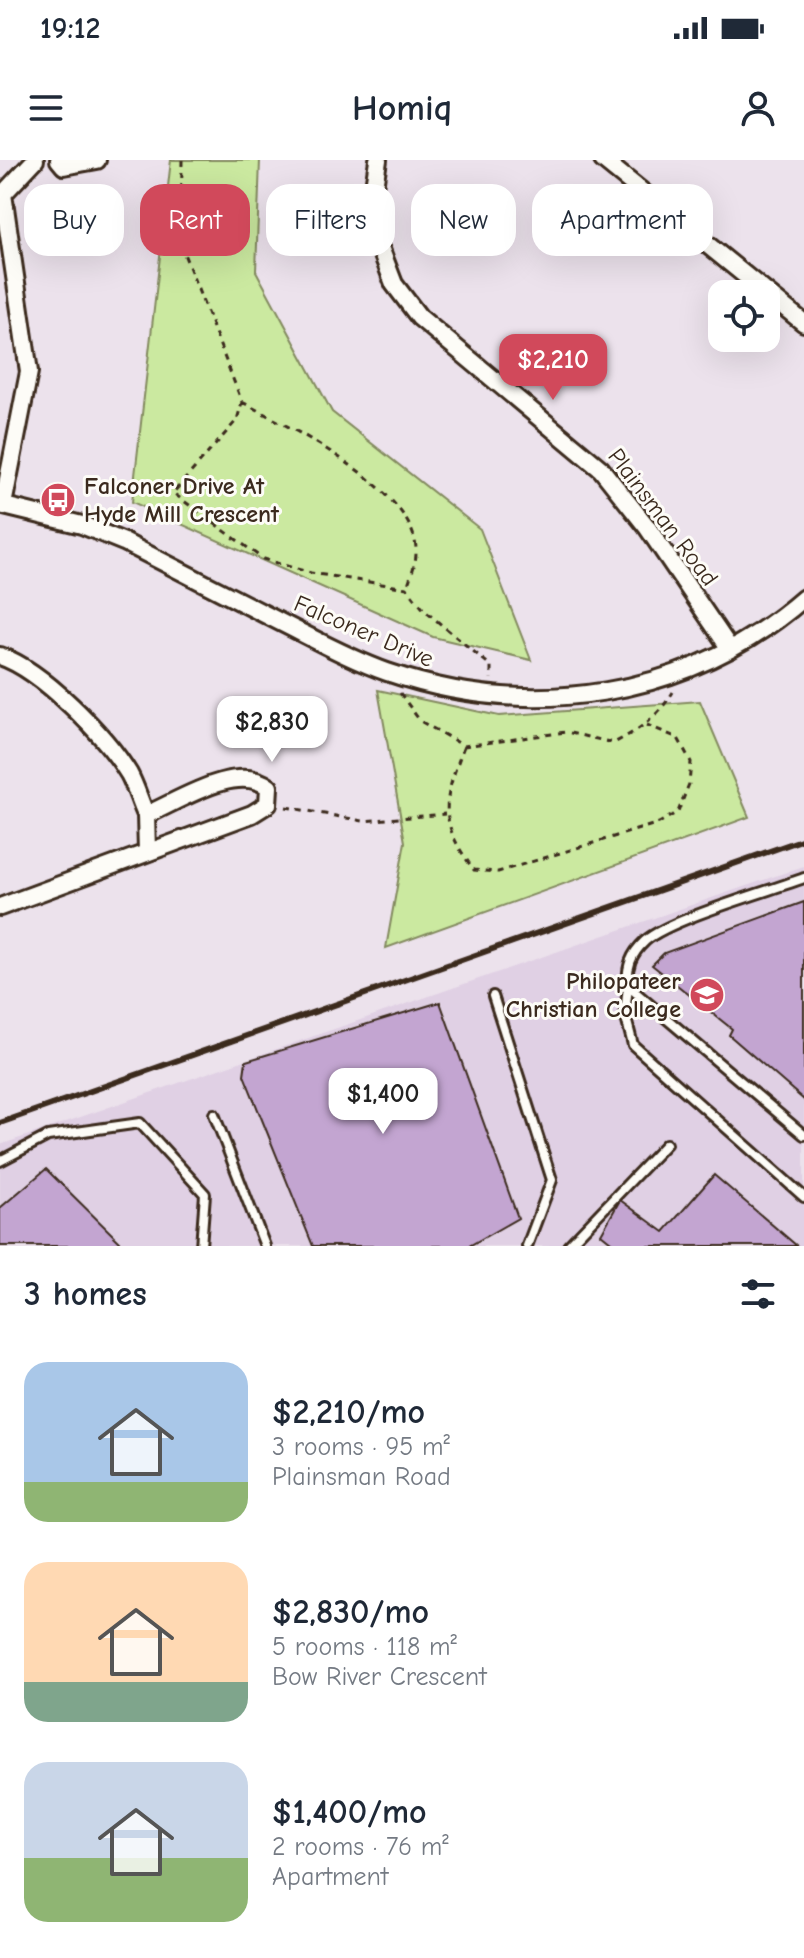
<!DOCTYPE html>
<meta charset="utf-8">
<style>
:root{--surface:#fff;--page:#f2f2f3;--text:#1f2937;--muted:#747a83;--accent:#d1495b}
body{margin:0;font-family:"Comic Neue",sans-serif;background:var(--page);color:var(--text);height:100vh;display:flex;flex-direction:column;font-size:30px;white-space:nowrap}
*{box-sizing:border-box;margin:0}
p{font-size:26px;color:var(--muted)}
.icon{flex:none;width:44px;height:44px;fill:none;stroke:currentColor;stroke-width:2;stroke-linecap:round;stroke-linejoin:round}
.map{position:relative;height:1086px;overflow:hidden}
.details{display:flex;flex-direction:column;background:var(--surface);flex:1}
.details>*{flex:none}
.hud{position:absolute;left:24px;top:24px;width:756px;height:72px;display:flex;gap:16px}
.fabs{position:absolute;left:708px;top:120px;display:grid;gap:16px}
.fabs a{display:grid;place-items:center;width:72px;height:72px;border-radius:16px;background:var(--surface);box-shadow:0 8px 32px #0002;font-size:40px}
.price{position:absolute;translate:-50% -68px;padding:0 18px;border-radius:16px;background:#fff;color:#222;font-size:26px;line-height:52px;filter:drop-shadow(0 2px 4px #0008)}
.price::after{content:'';position:absolute;left:50%;top:48px;width:24px;height:18px;margin-left:-12px;background:inherit;clip-path:polygon(0 0,100% 0,50% 100%)}
.price.on{background:var(--accent);color:#fff}
ul{padding:0;list-style:none}
li{display:flex;align-items:center;gap:24px;height:200px;padding:0 24px}
li span{display:grid;place-items:center;flex:none;width:224px;height:160px;border-radius:24px;color:#555}
li>.icon{margin-inline-start:auto}
span .icon{width:96px;height:96px;fill:#fffc;stroke-width:1}
li b{font-size:34px}
h2{display:flex;justify-content:space-between;align-items:center;height:96px;padding:0 24px;font-size:34px}
.tag{padding:0 28px;border-radius:24px;background:var(--surface);box-shadow:0 8px 32px #0002;font-size:28px;line-height:72px}
.tag.on{background:var(--accent);color:#fff}
.status{display:flex;justify-content:space-between;align-items:center;height:56px;padding:0 40px;background:var(--surface);direction:ltr}
.status svg{height:22px;fill:currentColor}
header{display:flex;justify-content:space-between;align-items:center;height:104px;padding:0 24px;background:var(--surface);font-size:36px;font-weight:600}
.map>svg:first-child{display:block}
.built{fill:#e0d0e4}
.green{fill:#cbe9a0;stroke:#838a5f;stroke-width:2}
.building{fill:#c3a5d1;stroke:#3b2a1e;stroke-width:2}
.lines{fill:none;stroke-linecap:round;stroke-linejoin:round}
.service-casing{stroke:#3b2a1e;stroke-width:14}
.minor-casing{stroke:#3b2a1e;stroke-width:22}
.path{stroke:#3b2a1e;stroke-width:3;stroke-dasharray:6 6;stroke-linecap:butt}
.service{stroke:#fdfcf7;stroke-width:8}
.minor{stroke:#fdfcf7;stroke-width:16}
.rail{stroke:#3b2a1e;stroke-width:6}
.labels{text-anchor:middle;stroke-width:6;stroke-linejoin:round;paint-order:stroke}
.poi-label{font-size:24px;font-weight:bold;fill:#3b2a1e;stroke:#fdfcf7;text-anchor:start}
.street-label{font-size:24px;fill:#3b2a1e;stroke:#fdfcf7}
</style>
<div class="status"><b>19:12</b><svg viewBox="0 0 49 12"><path d="M0 12V9h3v3zM5 12V6h3v6zM10 12V3h3v9zM15 12V0h3v12zM26 1h20v11H26zM47 4h2v5h-2z"/></svg></div>
<header><svg class="icon" aria-label="menu" viewBox="0 0 24 24"><path d="M4 6h16M4 12h16M4 18h16"/></svg>Homiq<svg class="icon" aria-label="person" viewBox="0 0 24 24"><circle cx="12" cy="8" r="4"/><path d="M4 21q1-7 8-7t8 7"/></svg></header>
<div class="map">
<svg width="804" height="1086" viewBox="0 0 804 1086">
<rect width="100%" height="100%" fill="#ece2ec"/>
<filter id="ink" filterUnits="userSpaceOnUse"><feTurbulence type="fractalNoise" baseFrequency=".0125" numOctaves="2"/><feDisplacementMap in="SourceGraphic" scale="16" xChannelSelector="R" yChannelSelector="G"/><feConvolveMatrix kernelMatrix="1 2 1 2 8 2 1 2 1" color-interpolation-filters="sRGB"/></filter>
<g filter="url(#ink)">
<path class="built" d="M804 706V1086H0V985Z"/>
<path class="green" d="M171 0H260L256 111 332 252 480 369 531 500 433 477 132 342Z
M378 530 499 556 700 541 749 657 386 788 405 682Z"/>
<path class="building" d="M804 742V940L729 875 732 869 652 805 664 793Z
M440 842 518 1058 469 1086H313L244 915 246 901Z
M46 1009 124 1086H0V1048Z
M714 1015 797 1086H616L601 1074 620 1040 664 1072Z"/>
<g class="lines">
<defs>
<path id="service" d="M804 718C769 731 670 759 645 781 631 794 626 807 628 826L804 975
M628 826 625 854 633 885 804 1037
M493 836 552 1020 527 1086
M214 954 265 1086
M0 1001 48 976 140 963 205 1034 201 1086
M568 1086 666 984"/>
<path id="minor" d="M59 0 64 6 97 0
M378 0 374 27 378 82 394 124 419 157 601 309 647 367 730 489
M603 0 804 163
M3 34 35 0
M0 35 3 34 29 212 3 345
M0 345 82 365 124 382C177 409 229 436 282 463 316 480 350 499 387 512 530 561 688 539 804 438
M0 496C42 510 106 576 129 614 136 627 140 642 146 655
M0 747 252 654 268 644 269 627C237 602 179 641 146 655L147 692"/>
</defs>
<use href="#service" class="service-casing"/>
<use href="#minor" class="minor-casing"/>
<path class="path" d="M182 0 181 86 242 242 237 260 173 333 263 399 311 413 407 428 425 451 491 506V519
M242 242C289 267 419 330 416 393 416 404 410 417 407 428
M400 533 420 561 464 586 566 572 614 583C640 569 657 558 673 532
M464 586C443 642 437 660 474 710L498 712 659 663 678 652 689 624 691 602 678 578 647 565
M286 647 363 661 445 654"/>
<use href="#service" class="service"/>
<use href="#minor" class="minor"/>
<path class="rail" d="M0 963 804 679"/>
</g>
</g>
<defs>
<symbol id="bus-disc" viewBox="-11 -11 22 22"><circle r="9.5" fill="#d1495b" stroke="#fdfcf7"/><path d="M-5-6H5V4H4V6H2V4H-2V6H-4V4H-5ZM-3.5-4V0h7V-4ZM-3.5 1.2v1.5H-2V1.2ZM2 1.2v1.5H3.5V1.2Z" fill="#fff"/></symbol>
<symbol id="school-disc" viewBox="-11 -11 22 22"><circle r="9.5" fill="#d1495b" stroke="#fdfcf7"/><path d="M0-5L7-2L0 1L-7-2ZM-4 1L0 2.5L4 1V4Q0 6-4 4Z" fill="#fff"/></symbol>
</defs>
<g fill-rule="evenodd">
<use href="#bus-disc" x="38" y="320" width="40" height="40"/>
<use href="#school-disc" x="687" y="815" width="40" height="40"/>
</g>
<g class="labels">
<g class="poi-label">
<text x="84" y="334">Falconer Drive At<tspan x="84" dy="28">Hyde Mill Crescent</tspan></text>
<text x="681" y="829" text-anchor="end">Philopateer<tspan x="681" dy="28">Christian College</tspan></text>
</g>
<g class="street-label">
<text transform="translate(663 357) rotate(53)" y="8">Plainsman Road</text>
<text transform="translate(364 471) rotate(23)" y="8">Falconer Drive</text>
</g>
</g>
</svg>
<div class="fabs">
<a><svg class="icon" aria-label="locate" viewBox="0 0 24 24"><circle cx="12" cy="12" r="6"/><path d="M12 2v4M12 18v4M2 12h4M18 12h4"/></svg></a>
</div>
<b class="price on" style="left:553px;top:242px">$2,210</b>
<b class="price" style="left:272px;top:604px">$2,830</b>
<b class="price" style="left:383px;top:976px">$1,400</b>
<div class="hud">
<a class="tag">Buy</a>
<a class="tag on">Rent</a>
<a class="tag">Filters</a>
<a class="tag">New</a>
<a class="tag">Apartment</a>
</div>
</div>
<section class="details">
<h2>3 homes<svg class="icon" aria-label="filters" viewBox="0 0 24 24"><path d="M4 7h16M4 17h16"/><circle cx="9" cy="7" r="2"/><circle cx="15" cy="17" r="2"/></svg></h2>
<ul>
<li><span style="background:linear-gradient(#a9c7e8 75%,#8fb573 0)"><svg class="icon" aria-label="home" viewBox="0 0 24 24"><path d="M3 11l9-7 9 7M6 9v11h12V9"/></svg></span><div><b>$2,210/mo</b><p>3 rooms · 95 m²</p><p>Plainsman Road</p></div></li>
<li><span style="background:linear-gradient(#ffd9b3 75%,#7fa58c 0)"><svg class="icon" aria-label="home" viewBox="0 0 24 24"><path d="M3 11l9-7 9 7M6 9v11h12V9"/></svg></span><div><b>$2,830/mo</b><p>5 rooms · 118 m²</p><p>Bow River Crescent</p></div></li>
<li><span style="background:linear-gradient(#c9d6e8 60%,#8fb573 0)"><svg class="icon" aria-label="home" viewBox="0 0 24 24"><path d="M3 11l9-7 9 7M6 9v11h12V9"/></svg></span><div><b>$1,400/mo</b><p>2 rooms · 76 m²</p><p>Apartment</p></div></li>
</ul>
</section>
